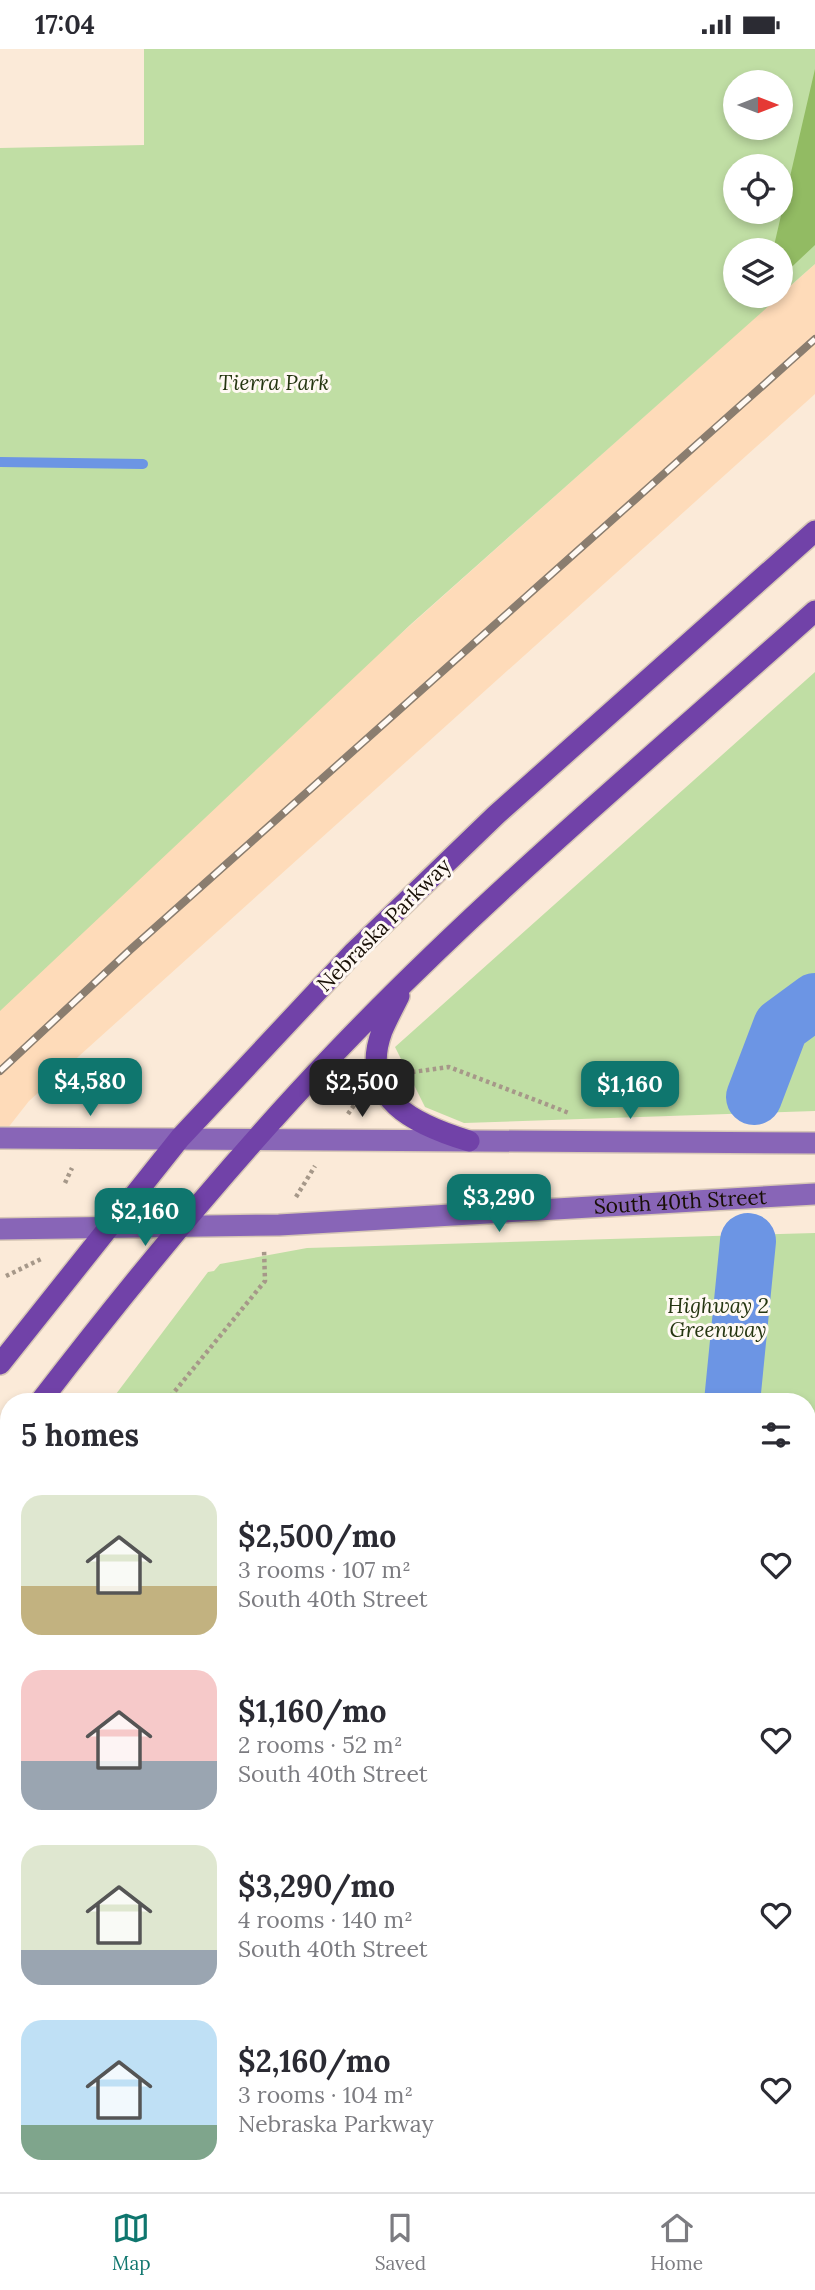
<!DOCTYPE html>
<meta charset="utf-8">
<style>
:root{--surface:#fff;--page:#f2f2f3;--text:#2b2b33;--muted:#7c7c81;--line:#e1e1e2;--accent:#0f766e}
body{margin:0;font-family:Lora,serif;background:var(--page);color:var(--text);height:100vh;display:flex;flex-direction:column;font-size:26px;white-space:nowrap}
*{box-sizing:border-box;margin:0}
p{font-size:23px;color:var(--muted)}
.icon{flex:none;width:38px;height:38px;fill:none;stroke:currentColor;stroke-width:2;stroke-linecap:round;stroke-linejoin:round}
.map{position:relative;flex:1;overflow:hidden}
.details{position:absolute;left:0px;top:1344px;width:816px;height:800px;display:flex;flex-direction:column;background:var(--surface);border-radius:28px 28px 0 0;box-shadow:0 4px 10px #0003}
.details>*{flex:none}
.needle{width:46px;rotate:90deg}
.buttons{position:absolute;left:723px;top:21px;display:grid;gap:14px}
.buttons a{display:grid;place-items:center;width:70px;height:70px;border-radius:50%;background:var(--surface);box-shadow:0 4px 10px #0003;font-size:35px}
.price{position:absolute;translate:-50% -60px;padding:0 16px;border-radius:14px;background:var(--accent);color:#fff;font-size:23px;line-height:46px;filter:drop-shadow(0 2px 4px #0008)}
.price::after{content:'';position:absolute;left:50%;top:42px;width:21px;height:16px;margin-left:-10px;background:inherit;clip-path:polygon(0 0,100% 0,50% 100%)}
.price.current{background:#222;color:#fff}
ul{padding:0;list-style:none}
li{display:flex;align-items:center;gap:21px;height:175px;padding:0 21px}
li span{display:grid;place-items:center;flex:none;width:196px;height:140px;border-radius:21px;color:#555}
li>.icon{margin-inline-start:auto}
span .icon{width:84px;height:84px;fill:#fffc;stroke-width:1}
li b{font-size:30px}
h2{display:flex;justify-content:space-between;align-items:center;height:84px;padding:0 21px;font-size:30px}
.status{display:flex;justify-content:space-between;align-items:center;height:49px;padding:0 35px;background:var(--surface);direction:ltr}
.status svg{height:19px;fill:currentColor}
.menu{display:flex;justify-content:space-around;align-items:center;height:98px;border-top:2px solid var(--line);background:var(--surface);font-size:19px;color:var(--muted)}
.menu a{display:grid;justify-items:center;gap:4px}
.menu .current{color:var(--accent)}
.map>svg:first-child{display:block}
.built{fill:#fedbb9}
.green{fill:#c0dea4;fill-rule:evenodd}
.forest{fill:#92bb63}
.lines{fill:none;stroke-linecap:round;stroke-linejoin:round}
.stream{stroke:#6c95e4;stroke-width:10}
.river{stroke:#6c95e4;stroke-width:56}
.building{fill:#c7ab8f;stroke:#987e64;stroke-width:2}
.secondary-casing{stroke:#d7c7b6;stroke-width:24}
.primary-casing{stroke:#d7c7b6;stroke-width:24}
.path{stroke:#a69889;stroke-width:4.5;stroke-dasharray:3.5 3.5;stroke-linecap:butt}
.secondary{stroke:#8865b7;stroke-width:21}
.primary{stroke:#7142a8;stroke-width:21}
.rail-casing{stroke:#8a7d6f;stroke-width:8}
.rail{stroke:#fff9f3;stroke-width:5;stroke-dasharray:16;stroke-linecap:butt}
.labels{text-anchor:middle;stroke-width:6;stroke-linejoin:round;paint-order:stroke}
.park-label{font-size:21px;font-style:italic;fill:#253611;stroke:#fff9f3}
.street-label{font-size:21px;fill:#180f05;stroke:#fff9f3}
</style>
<div class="status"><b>17:04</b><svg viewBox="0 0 49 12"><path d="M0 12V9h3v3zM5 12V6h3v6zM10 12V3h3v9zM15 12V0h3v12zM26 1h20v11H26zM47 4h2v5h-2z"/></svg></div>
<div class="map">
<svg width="815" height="2143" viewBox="0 0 815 2143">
<rect width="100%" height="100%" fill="#fbead8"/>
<path class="built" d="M815 215V345L29 1052 0 1089V953L163 797Z"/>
<path class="green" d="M144 0H815V215L780 246V201H735V247H780L410 576 0 962V99L144 96ZM735 33H780V79H735ZM735 117H780V163H735Z
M815 623V1062L464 1074 425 1058 395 998Z
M815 1184V1660L807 1679V1353H110L208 1223 214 1222 220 1215 307 1199Z
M9 1488V2135H562L557 2143H0V1499Z"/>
<path class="forest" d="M815 20V196L781 228 780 201H773Z"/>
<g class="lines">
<path class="stream" d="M0 413 143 415"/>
<path class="river" d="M754 1048 781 977 815 952
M732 1353 748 1192
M420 2143 422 2135"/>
</g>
<path class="building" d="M815 1956V1991L807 1987V1970Z
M807 2017 815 2022V2043L807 2058Z"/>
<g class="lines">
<defs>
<g id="secondary">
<path d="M0 1089 815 1094"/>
<path id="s1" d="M0 1180 279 1176 815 1145"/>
</g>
<path id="primary" d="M399 947C393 959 387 970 382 982 357 1050 416 1076 469 1092
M0 1315 180 1089 354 903 496 766 815 482
M40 1353C133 1232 230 1114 335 1004 485 847 653 707 815 562
M0 1405 9 1394"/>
</defs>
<use href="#secondary" class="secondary-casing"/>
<use href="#primary" class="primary-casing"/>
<path class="path" d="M405 1024 449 1018 569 1064
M348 1065 359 1049
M65 1134 72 1119
M296 1148 315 1117
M6 1227 41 1210
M166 1353 265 1232 264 1200
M0 1595 9 1574"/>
<use href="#secondary" class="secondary"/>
<use href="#primary" class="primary"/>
<defs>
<path id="rail" d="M0 1022 130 901 815 290"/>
</defs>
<use href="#rail" class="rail-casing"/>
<use href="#rail" class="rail"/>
</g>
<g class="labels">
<g class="park-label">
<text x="274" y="341">Tierra Park</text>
<text x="718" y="1264">Highway 2<tspan x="718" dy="24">Greenway</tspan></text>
</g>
<g class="street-label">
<text transform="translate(384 876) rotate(-45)" y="7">Nebraska Parkway</text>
<text dy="7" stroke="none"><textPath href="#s1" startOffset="681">South 40th Street</textPath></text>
</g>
</g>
</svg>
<div class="buttons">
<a><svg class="needle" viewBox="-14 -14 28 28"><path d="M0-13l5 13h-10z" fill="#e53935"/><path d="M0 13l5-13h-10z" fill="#7c7c81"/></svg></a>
<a><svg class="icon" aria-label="locate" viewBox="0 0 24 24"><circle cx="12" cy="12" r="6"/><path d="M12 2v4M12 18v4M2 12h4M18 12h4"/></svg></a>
<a><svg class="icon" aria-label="layers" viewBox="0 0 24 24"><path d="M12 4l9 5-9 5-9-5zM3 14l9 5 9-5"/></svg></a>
</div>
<b class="price" style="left:90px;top:1069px">$4,580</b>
<b class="price current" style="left:362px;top:1070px">$2,500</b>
<b class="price" style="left:630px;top:1072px">$1,160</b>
<b class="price" style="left:499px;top:1185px">$3,290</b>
<b class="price" style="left:145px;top:1199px">$2,160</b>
<section class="details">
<h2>5 homes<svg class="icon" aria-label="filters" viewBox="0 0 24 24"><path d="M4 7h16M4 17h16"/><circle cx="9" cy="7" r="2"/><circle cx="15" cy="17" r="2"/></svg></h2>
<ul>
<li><span style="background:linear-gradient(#dfe7d0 65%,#c2b280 0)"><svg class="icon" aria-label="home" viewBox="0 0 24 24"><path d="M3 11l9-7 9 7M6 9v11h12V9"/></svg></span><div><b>$2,500/mo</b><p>3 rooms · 107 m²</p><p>South 40th Street</p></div><svg class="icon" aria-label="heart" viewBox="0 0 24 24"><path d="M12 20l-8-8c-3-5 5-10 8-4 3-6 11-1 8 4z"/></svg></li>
<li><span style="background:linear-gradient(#f6c9c9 65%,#9aa5b1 0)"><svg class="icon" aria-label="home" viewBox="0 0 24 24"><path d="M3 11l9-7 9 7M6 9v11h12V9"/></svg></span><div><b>$1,160/mo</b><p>2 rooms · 52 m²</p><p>South 40th Street</p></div><svg class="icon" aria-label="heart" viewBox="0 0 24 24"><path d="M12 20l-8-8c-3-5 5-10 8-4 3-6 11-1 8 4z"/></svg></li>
<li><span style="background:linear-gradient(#dfe7d0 75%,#9aa5b1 0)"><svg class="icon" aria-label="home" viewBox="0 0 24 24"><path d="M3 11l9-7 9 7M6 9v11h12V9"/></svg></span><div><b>$3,290/mo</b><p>4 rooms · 140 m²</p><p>South 40th Street</p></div><svg class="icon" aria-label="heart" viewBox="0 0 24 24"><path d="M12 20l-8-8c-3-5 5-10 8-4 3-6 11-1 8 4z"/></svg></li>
<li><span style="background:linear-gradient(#bfe0f5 75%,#7fa58c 0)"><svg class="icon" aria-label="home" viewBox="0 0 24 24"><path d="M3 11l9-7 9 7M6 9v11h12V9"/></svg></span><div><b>$2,160/mo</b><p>3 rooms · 104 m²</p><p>Nebraska Parkway</p></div><svg class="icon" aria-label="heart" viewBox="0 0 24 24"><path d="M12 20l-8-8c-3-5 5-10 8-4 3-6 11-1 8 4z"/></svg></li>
</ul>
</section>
</div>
<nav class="menu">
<a class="current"><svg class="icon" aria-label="map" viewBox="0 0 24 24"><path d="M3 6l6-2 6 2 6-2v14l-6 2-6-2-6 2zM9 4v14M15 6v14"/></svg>Map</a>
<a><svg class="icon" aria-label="saved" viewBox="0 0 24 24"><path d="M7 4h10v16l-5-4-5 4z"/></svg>Saved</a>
<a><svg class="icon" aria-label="home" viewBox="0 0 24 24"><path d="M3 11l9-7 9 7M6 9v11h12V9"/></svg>Home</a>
</nav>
